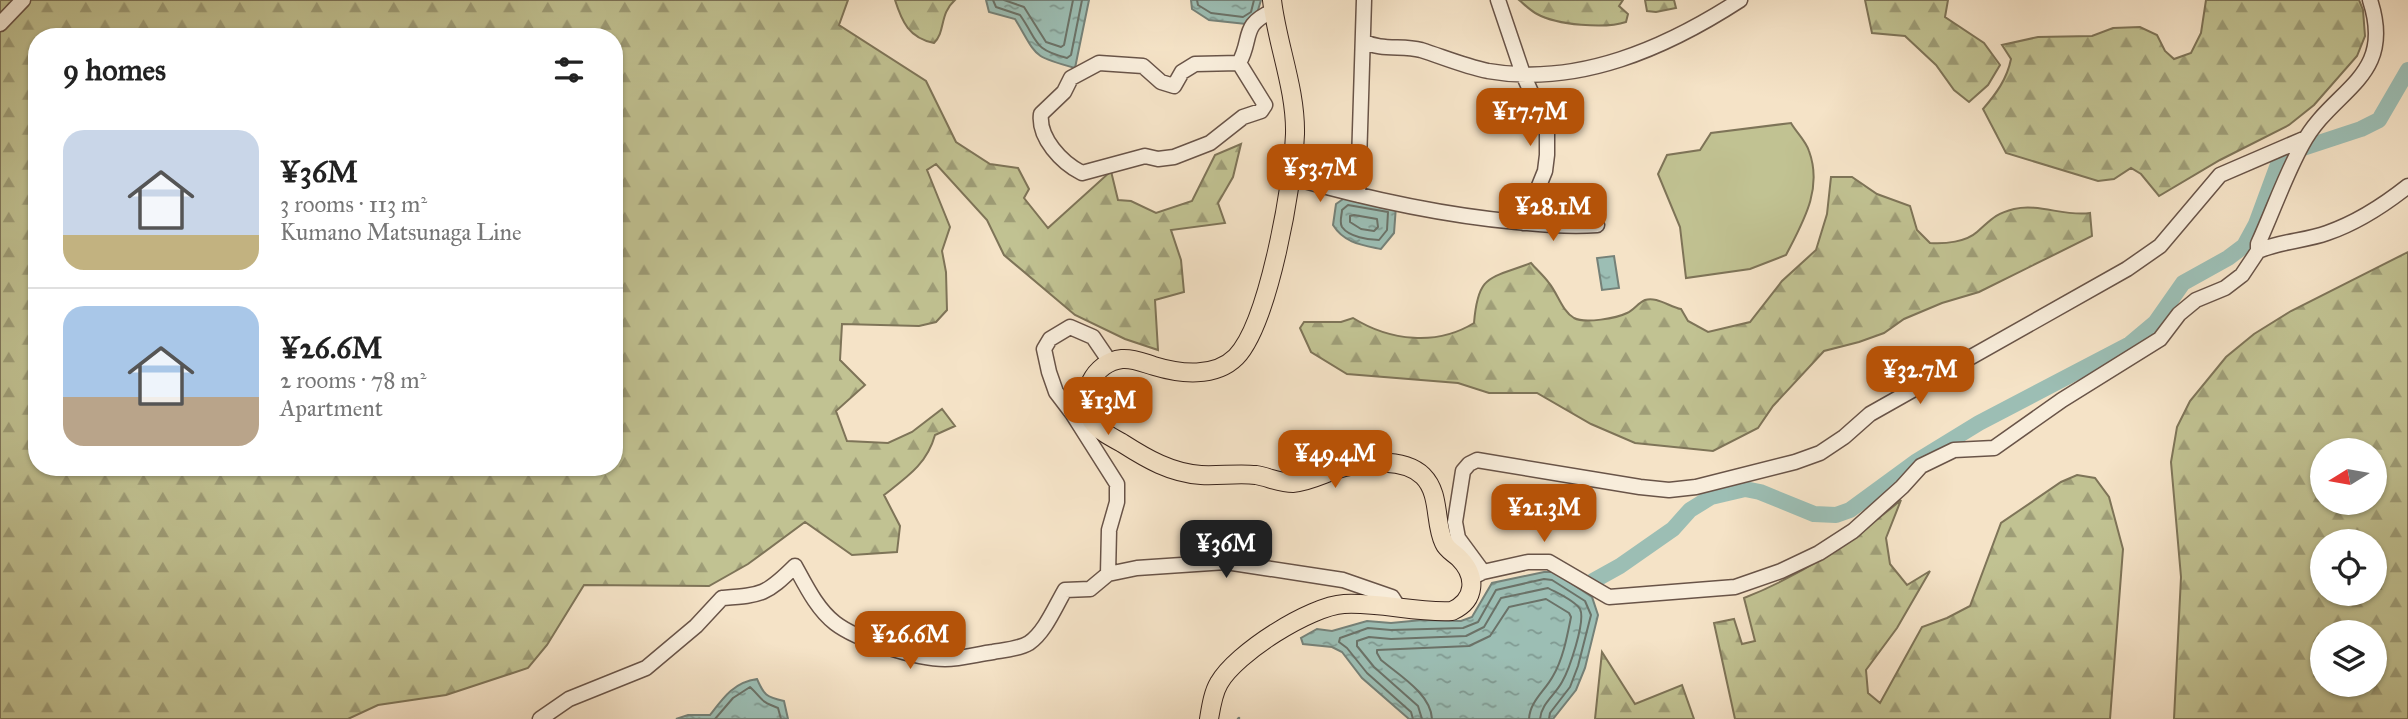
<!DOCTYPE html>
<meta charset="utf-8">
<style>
:root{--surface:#fff;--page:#f2f2f2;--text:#222;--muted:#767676;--line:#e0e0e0;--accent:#b45309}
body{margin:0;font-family:"IM FELL Great Primer",serif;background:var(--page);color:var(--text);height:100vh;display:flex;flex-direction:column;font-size:26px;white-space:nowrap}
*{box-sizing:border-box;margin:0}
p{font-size:23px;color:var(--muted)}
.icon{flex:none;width:38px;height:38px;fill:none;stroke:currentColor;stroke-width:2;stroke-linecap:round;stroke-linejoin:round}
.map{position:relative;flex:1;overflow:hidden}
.panel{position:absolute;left:28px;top:28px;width:595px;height:448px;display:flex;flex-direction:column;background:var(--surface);border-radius:28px;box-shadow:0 2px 5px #0004}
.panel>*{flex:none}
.needle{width:46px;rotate:259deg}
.tools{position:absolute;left:2310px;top:438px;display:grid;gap:14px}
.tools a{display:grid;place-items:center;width:77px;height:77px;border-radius:50%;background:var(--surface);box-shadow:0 2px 5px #0004;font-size:35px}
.price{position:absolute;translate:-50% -60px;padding:0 16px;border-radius:14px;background:var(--accent);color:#fff;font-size:23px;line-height:46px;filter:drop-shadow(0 2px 4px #0008)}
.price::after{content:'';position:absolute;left:50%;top:42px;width:21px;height:16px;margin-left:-10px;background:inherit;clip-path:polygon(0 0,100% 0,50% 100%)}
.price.active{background:#222;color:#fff}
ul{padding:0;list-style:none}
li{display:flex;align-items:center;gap:21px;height:175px;padding:0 35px}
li+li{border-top:2px solid var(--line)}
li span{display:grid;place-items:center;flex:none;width:196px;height:140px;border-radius:21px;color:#555}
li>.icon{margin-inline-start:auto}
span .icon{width:84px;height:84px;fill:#fffc;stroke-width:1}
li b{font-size:30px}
h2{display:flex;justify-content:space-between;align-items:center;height:84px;padding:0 35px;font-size:30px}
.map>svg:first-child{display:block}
.forest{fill:url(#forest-firs);stroke:#7e7458;stroke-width:2;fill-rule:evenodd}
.pitch{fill:#c1c292;stroke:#7e7458;stroke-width:2}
.water{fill:url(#water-ripples);stroke:#758178;stroke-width:2}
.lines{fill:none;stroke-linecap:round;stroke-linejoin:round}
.shore{stroke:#6b7268;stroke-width:2}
.stream{stroke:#758178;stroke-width:2.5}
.river{stroke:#9cbeb4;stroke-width:16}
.minor-casing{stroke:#695448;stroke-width:17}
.major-casing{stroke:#3a251d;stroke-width:20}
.minor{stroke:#f8eddb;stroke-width:14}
.major{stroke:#f5e3c7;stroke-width:18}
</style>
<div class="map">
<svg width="2408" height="719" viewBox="0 0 2408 719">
<defs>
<pattern id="forest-firs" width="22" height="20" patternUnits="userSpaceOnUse" patternTransform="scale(1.75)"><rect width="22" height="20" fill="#c1c292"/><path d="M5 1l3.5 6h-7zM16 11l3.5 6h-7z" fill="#9e9d77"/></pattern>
<pattern id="water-ripples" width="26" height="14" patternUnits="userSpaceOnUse" patternTransform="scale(1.75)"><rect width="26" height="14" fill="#9cbeb4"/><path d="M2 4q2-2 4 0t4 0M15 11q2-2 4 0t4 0" fill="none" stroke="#809a92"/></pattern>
</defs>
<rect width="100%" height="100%" fill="#f5e3c7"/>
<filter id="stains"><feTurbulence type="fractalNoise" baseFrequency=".00286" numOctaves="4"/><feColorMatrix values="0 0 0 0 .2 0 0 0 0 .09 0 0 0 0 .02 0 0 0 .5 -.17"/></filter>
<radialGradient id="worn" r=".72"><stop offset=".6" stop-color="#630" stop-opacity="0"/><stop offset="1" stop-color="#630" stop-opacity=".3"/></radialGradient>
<path class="forest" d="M0 0H848L839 25 926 81 956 142 990 164 1018 168 1029 189 1024 198 1048 228 1111 171 1118 200 1131 201 1156 213 1192 201 1215 155 1241 144 1233 177 1218 203 1225 223 1171 230 1181 260 1184 292 1155 300 1158 350 1125 339 1075 315 1004 255 987 220 936 164 927 170 950 227 942 251 946 272 947 310 936 322 919 326 842 324 840 360 865 385 836 411 847 441 888 443 912 432 942 409 955 426 935 435C927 464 907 477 884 495L900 526 897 552 852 555 805 522 748 564 709 586 584 585 547 645 528 668 446 695 378 705 348 719H0ZM37 37H614V467H37Z
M895 0H955C939 14 946 31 934 43 909 38 902 22 895 0Z
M1519 0H1623L1619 6 1628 14 1626 22C1605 29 1557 25 1537 14 1531 11 1525 5 1519 0Z
M1645 0H1674L1676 8 1656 12 1647 11Z
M1865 0H1948L1945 17 1984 43 2000 65 1988 85 1969 102 1954 90 1936 65 1905 36 1872 33Z
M2206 0H2359L2363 10 2365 36 2357 56 2314 105 2289 125 2220 160 2159 196 2141 174 2131 168 2114 179 2098 181 2006 153 1983 109C1996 94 2007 79 2011 59L2002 45 2038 37 2092 36 2113 28 2140 27 2157 35 2165 51 2174 59 2191 53 2201 33Z
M1831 177H1852L1877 194 1910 206 1917 230 1930 243C1945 244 1966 242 1977 232 1991 220 1994 214 2014 209 2039 203 2065 217 2090 213L2092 236 1979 292 1942 303 1904 319 1884 333 1859 342 1824 351 1773 406 1758 428 1713 451 1635 443 1591 424 1537 393H1489L1458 383 1347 374 1311 352 1300 328 1304 322H1341L1353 318C1390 341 1437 346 1474 323 1478 274 1489 279 1531 263 1537 270 1544 276 1549 283 1558 294 1562 311 1574 318 1585 324 1617 318 1627 313 1634 310 1638 303 1645 300 1656 296 1670 307 1681 309L1688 321 1708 332 1750 322 1782 281 1816 250 1827 214Z
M2408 252V719H2174L2181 577 2171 462 2177 427 2190 401 2226 357 2254 334 2291 311ZM2322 450H2375V502H2322ZM2322 541H2375V593H2322ZM2322 632H2375V684H2322Z
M2077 475 2095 478 2109 497 2123 549 2110 719H1735L1714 623 1734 619 1742 644 1755 641 1744 598C1803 575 1853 540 1901 500L1886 538 1890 564 1907 585 1930 571 1897 628 1866 670 1868 693 1880 703 1922 627 1947 618 1970 606 2001 523 2061 482Z
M1602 652 1635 704 1682 685 1694 719H1595Z"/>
<path class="pitch" d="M1791 123C1796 132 1806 141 1809 151 1823 189 1803 222 1786 255L1750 269 1686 278 1680 227 1658 174 1667 155 1700 150 1711 133Z"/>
<path class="water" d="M986 0H1089L1075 68C1031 56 1038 57 1015 19L989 12Z
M1191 0H1261L1256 17 1246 24 1209 20 1192 9Z
M1346 197 1396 206 1394 233 1381 249C1362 245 1344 243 1333 225L1336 204Z
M1614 256 1619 288 1602 290 1597 258Z
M1544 572H1554L1592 597 1598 615 1585 668 1576 690 1553 719H1409L1362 678 1342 652 1332 647 1303 644 1301 638 1317 629 1332 631 1367 621 1391 623 1422 620 1461 621 1472 617 1492 583Z
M757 679C764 695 766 697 784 701L788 719H676L688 715H710C723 698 734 682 757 679Z"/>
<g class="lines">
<path class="shore" d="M993 0 996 7 1020 15C1039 42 1032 49 1067 58L1071 55 1082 0
M1004 0 1024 7 1046 42 1061 47 1064 45 1073 0
M1197 0 1198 5 1211 13 1243 17 1251 12 1254 0
M1348 205 1388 212 1387 230 1379 240C1369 240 1349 237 1342 227 1339 222 1342 215 1342 210Z
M1354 215 1377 219 1378 227 1374 231 1361 229 1350 222V216Z
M715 719 733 698 750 687C763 699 759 701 778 708L781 719
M1413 719 1411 712 1367 673 1347 648 1339 642 1340 638 1368 628 1391 630 1463 628 1478 622 1496 590 1544 579 1552 580 1585 601 1591 615 1578 666 1570 687 1550 713 1549 719
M1422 719 1418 706 1374 667 1357 646V641L1369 637 1391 639 1466 636 1484 627 1501 598 1548 588C1557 593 1574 600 1580 609 1586 621 1569 670 1562 682 1555 695 1541 704 1540 719
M1432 719C1431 694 1399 675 1381 660L1377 653V650L1469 646 1490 636 1509 607 1546 599 1569 613 1571 617C1567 637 1563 659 1553 676 1545 691 1530 701 1529 719"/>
<path class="stream" d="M1238 719 1239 718"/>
<path class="river" d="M1593 581 1620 566 1673 529 1690 510 1711 497 1745 489 1760 492 1814 514 1836 515 1850 510 1917 461 1979 423 2130 344 2155 323 2183 283 2228 258 2244 246 2256 224 2280 159 2291 152 2361 129 2379 120 2408 70"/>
<defs>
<path id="minor" d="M1498 0 1523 74 1547 128V155L1545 171 1524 223
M0 24 23 0
M1363 41C1381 51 1402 45 1421 50 1443 57 1464 66 1488 71 1578 87 1666 48 1740 0
M1239 63 1265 105 1261 111 1243 117 1210 143 1174 157 1158 159 1145 156 1082 173C1062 163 1038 138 1041 114L1064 92 1071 78 1099 63 1143 66 1161 82 1174 86 1182 72 1195 64 1239 63C1253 38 1240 25 1273 11
M1290 177C1364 198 1439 215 1517 222 1544 225 1570 227 1597 225
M1358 195 1364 0
M2258 251C2281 241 2305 241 2327 233 2356 223 2384 205 2408 186
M1483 572 1458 538 1455 522 1463 471 1469 464 1477 460 1640 487 1669 490 1696 487 1795 462 1820 453 1844 437 1870 414 2127 269 2160 246 2220 175 2306 138
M1108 574 1109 530 1117 502V484L1072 413 1056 392 1049 372 1044 349 1050 339 1070 327 1093 337 1110 362
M1471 578 1483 572 1528 562H1549L1609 597 1735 587 1781 571 1819 553 1853 531 1902 487 1921 466 1954 450 1994 448 2062 400 2160 339 2179 314 2196 300 2225 288 2242 275 2258 251V244C2273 211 2285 176 2302 145 2332 88 2396 79 2370 0
M540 719 569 699 646 668 696 626 722 598C762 595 766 595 795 566 806 586 817 609 835 623 857 640 917 659 945 659 961 659 978 654 993 652 1005 650 1019 649 1029 643 1045 632 1055 607 1065 590L1090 589 1108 574 1137 568 1226 562 1343 580 1392 597 1399 608"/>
<path id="major" d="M1209 719C1211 707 1213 693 1219 683 1236 653 1310 606 1344 604 1380 602 1416 613 1452 611 1476 600 1477 576 1459 558 1454 553 1447 550 1444 543 1434 523 1441 494 1423 476 1404 458 1368 462 1345 467 1328 471 1310 482 1293 483 1280 483 1268 477 1256 475 1238 473 1219 476 1201 475 1171 473 1147 459 1122 443 1111 437 1099 431 1092 421 1077 396 1094 362 1122 359 1133 358 1144 363 1154 366 1180 374 1215 378 1236 357 1269 323 1293 183 1295 134 1296 89 1277 44 1272 0"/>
</defs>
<use href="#minor" class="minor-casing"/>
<use href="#major" class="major-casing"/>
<use href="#minor" class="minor"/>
<use href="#major" class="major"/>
</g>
<rect width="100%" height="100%" filter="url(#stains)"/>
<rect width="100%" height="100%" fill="url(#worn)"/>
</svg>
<div class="tools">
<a><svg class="needle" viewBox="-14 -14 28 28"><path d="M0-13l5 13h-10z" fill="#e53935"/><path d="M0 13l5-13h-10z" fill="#767676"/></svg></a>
<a><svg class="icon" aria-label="locate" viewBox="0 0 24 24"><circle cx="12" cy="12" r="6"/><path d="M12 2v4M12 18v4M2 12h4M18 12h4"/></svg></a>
<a><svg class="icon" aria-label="layers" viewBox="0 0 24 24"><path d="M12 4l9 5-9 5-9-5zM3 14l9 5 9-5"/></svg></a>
</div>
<b class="price" style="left:1530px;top:148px">¥17.7M</b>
<b class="price" style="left:1320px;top:204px">¥53.7M</b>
<b class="price" style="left:1553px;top:243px">¥28.1M</b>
<b class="price" style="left:1920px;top:406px">¥32.7M</b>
<b class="price" style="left:1108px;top:437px">¥13M</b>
<b class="price" style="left:1335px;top:490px">¥49.4M</b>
<b class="price" style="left:1544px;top:544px">¥21.3M</b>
<b class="price active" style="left:1226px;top:580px">¥36M</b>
<b class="price" style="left:910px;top:671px">¥26.6M</b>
<section class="panel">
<h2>9 homes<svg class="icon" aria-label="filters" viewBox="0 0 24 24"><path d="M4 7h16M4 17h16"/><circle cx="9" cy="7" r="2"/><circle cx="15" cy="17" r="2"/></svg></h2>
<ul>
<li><span style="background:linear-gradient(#c9d6e8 75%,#c2b280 0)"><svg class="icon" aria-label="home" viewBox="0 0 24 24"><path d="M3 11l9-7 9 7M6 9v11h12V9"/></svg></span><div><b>¥36M</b><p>3 rooms · 113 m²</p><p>Kumano Matsunaga Line</p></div></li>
<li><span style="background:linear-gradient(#a9c7e8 65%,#b9a48a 0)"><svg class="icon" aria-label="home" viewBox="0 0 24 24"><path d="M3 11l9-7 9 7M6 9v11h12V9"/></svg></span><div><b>¥26.6M</b><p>2 rooms · 78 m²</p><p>Apartment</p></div></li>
</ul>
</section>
</div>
